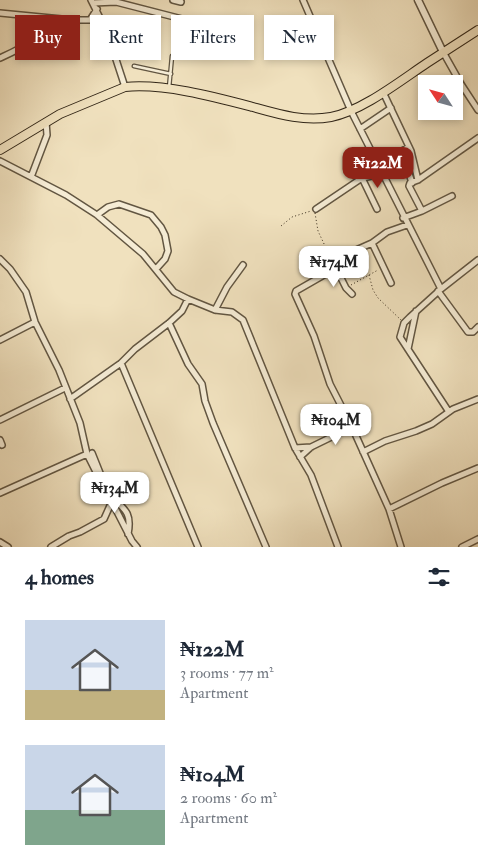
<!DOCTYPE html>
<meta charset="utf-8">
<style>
:root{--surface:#fff;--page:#f2f2f3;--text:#1f2937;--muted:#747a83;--accent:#8f2418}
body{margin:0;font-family:"IM FELL Double Pica",serif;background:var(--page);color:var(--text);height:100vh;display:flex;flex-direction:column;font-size:19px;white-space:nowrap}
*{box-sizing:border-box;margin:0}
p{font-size:16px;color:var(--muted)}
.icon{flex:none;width:28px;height:28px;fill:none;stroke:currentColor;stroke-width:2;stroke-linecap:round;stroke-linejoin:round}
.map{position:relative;height:547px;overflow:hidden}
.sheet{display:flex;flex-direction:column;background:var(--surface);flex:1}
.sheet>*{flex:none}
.hud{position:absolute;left:15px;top:15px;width:449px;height:45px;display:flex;gap:10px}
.needle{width:32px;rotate:306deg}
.tools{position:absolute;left:418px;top:75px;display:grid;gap:10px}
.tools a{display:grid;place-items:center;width:45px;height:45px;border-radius:0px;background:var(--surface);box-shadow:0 2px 8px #0003;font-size:25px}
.price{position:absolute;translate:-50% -42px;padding:0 11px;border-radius:10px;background:#fff;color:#222;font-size:16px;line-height:32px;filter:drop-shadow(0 1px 2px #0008)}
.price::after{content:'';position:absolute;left:50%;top:30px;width:15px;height:11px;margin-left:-8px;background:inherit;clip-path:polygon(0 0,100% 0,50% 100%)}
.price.active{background:var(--accent);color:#fff}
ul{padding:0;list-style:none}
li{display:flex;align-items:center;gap:15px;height:125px;padding:0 25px}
li span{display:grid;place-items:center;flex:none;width:140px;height:100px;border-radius:0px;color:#555}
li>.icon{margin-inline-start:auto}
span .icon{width:60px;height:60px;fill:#fffc;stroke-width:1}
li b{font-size:21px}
h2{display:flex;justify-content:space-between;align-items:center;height:60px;padding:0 25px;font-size:21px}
.tag{padding:0 18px;border-radius:0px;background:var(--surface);box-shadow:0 2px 8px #0003;font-size:18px;line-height:45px}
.tag.active{background:var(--accent);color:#fff}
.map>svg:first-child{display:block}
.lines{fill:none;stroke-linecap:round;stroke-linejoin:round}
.service-casing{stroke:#625642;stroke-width:5}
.minor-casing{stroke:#625642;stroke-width:8}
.tertiary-casing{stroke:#625642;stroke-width:9}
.primary-casing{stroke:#332718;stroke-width:10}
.path{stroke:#332718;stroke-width:1;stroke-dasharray:1 2.5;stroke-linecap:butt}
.service{stroke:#f5ecd5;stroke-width:2.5}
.minor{stroke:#f5ecd5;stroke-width:5}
.tertiary{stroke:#f5ecd5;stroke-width:6}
.primary{stroke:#f0e1be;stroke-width:8}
</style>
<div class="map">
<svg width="478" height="547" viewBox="0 0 478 547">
<rect width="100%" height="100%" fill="#f0e1be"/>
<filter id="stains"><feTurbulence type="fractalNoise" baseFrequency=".004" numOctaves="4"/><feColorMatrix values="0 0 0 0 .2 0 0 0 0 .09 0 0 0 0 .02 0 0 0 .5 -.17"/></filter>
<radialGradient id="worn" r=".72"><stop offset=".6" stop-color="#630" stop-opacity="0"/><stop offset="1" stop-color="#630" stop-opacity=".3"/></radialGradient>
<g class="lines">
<defs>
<path id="service" d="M134 66 171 74
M169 88 172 56"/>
<path id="minor" d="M91 0 107 32 125 87
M173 0 181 2
M303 0 351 111 441 289
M93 3 116 2 186 20
M0 13 72 20H90L97 9
M443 52 461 84 478 110
M0 58C26 46 34 43 48 18
M383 92 411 151 418 180
M360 129 391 108
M402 151 412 183
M0 161 66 195 97 215 143 254 174 292 188 299 215 310 232 312 243 320 295 448 311 475 338 547
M31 177 47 135 46 122
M362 178 377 209
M316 209 362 178 382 174 402 151 409 147
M422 211 409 186 410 183 418 180 478 138
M97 215 108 207 119 204 151 215 161 227 165 235 168 251 165 259 156 269
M403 218 422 211 452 196
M372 243 391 283
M0 259 10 269 26 292 35 322 59 370 80 423 87 454 98 476 113 499 104 519 80 532 69 536 51 547
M336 268 346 288 352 294
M438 291 468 332H473L478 327
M215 310 227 287 243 265
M169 323 188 364 202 384 205 401 213 423 266 547
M0 340 35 322
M408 349 416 311
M121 363 198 547
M70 399 121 363 135 349 169 323 182 311 188 299
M449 412 400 337 404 323 410 317 441 289 478 260
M0 420 65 388
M0 440 2 445
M295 448 311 447
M363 452 385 441 416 431 432 424 453 409 478 399
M92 453 100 473
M300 457 311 447 352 427
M0 493 87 454
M112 497C126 510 132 514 128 534
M111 500 132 541 137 547
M389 509 442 483 478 468
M0 542 8 547
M401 547 389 509 352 427 330 384 314 336 295 294 296 291 336 268 354 251 372 243 387 232 407 225
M462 547 478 539"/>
<path id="tertiary" d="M418 0 443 52"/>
<path id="primary" d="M0 150 60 114 125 87C163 83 215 97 253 107 278 114 304 122 331 117 362 111 400 81 427 63 444 52 461 41 478 30"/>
</defs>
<use href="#service" class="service-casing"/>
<use href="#minor" class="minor-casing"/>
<use href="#tertiary" class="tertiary-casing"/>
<use href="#primary" class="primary-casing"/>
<path class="path" d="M315 213 318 231 333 263
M281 226 292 217 311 211
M369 275 373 290 378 298 401 320
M351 285 378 270"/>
<use href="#service" class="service"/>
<use href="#minor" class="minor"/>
<use href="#tertiary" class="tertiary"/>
<use href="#primary" class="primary"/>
</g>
<rect width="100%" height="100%" filter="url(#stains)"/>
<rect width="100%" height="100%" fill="url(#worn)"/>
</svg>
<div class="tools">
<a><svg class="needle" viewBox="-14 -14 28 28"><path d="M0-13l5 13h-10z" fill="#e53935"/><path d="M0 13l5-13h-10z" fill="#747a83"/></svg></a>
</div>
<b class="price active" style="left:378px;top:189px">₦122M</b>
<b class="price" style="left:334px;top:288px">₦174M</b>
<b class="price" style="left:336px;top:446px">₦104M</b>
<b class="price" style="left:115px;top:514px">₦134M</b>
<div class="hud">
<a class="tag active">Buy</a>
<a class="tag">Rent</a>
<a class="tag">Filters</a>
<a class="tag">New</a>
</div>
</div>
<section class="sheet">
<h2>4 homes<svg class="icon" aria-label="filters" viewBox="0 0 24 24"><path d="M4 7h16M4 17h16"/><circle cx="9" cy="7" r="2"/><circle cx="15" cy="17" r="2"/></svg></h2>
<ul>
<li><span style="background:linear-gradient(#c9d6e8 70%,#c2b280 0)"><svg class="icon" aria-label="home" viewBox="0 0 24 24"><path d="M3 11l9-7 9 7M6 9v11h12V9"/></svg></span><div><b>₦122M</b><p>3 rooms · 77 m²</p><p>Apartment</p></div></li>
<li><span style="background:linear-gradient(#c9d6e8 65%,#7fa58c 0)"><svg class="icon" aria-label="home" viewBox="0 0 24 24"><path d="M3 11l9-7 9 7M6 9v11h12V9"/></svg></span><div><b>₦104M</b><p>2 rooms · 60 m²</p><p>Apartment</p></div></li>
</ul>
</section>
